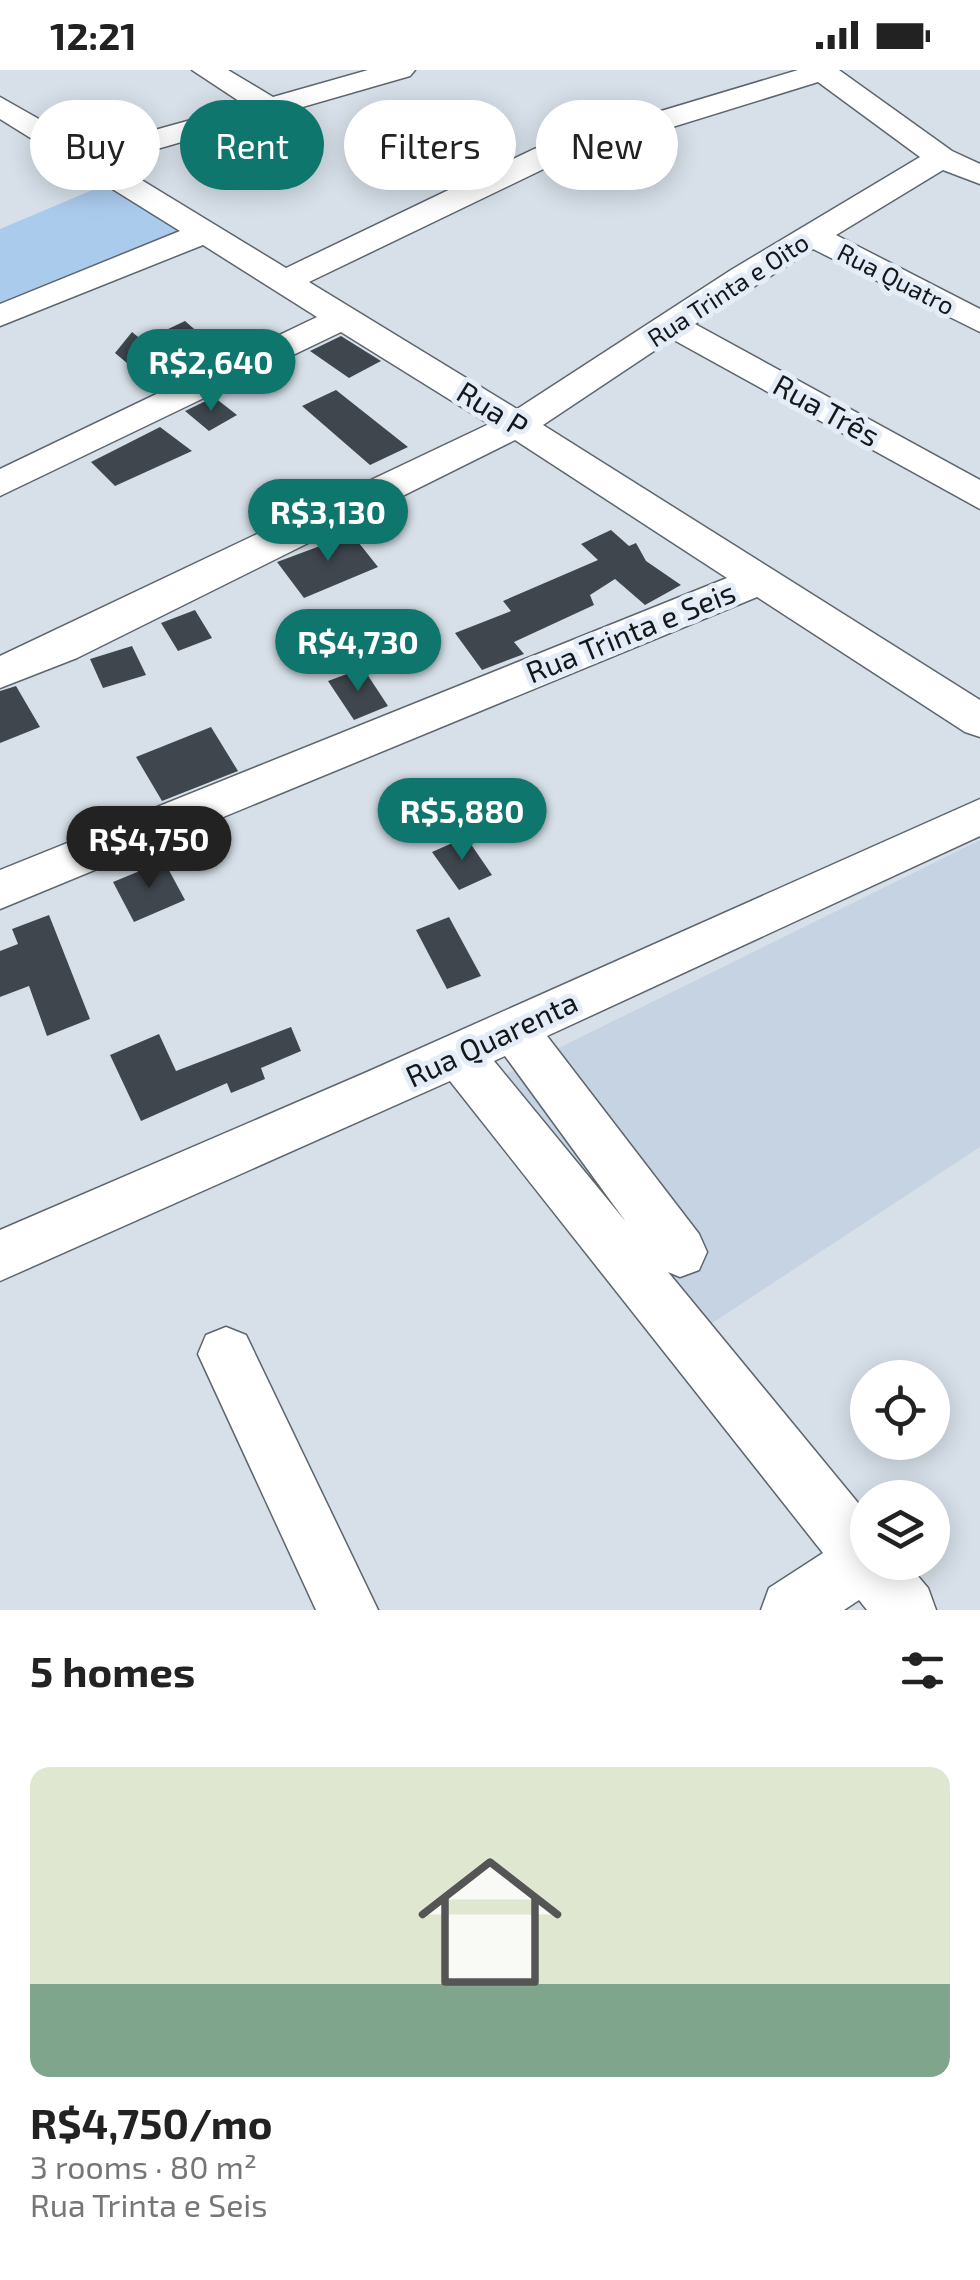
<!DOCTYPE html>
<meta charset="utf-8">
<style>
:root{--surface:#fff;--page:#f2f2f2;--text:#222;--muted:#767676;--accent:#0f766e}
body{margin:0;font-family:"Exo 2",sans-serif;background:var(--page);color:var(--text);height:100vh;display:flex;flex-direction:column;font-size:38px;white-space:nowrap}
*{box-sizing:border-box;margin:0}
p{font-size:32px;color:var(--muted)}
.icon{flex:none;width:55px;height:55px;fill:none;stroke:currentColor;stroke-width:2;stroke-linecap:round;stroke-linejoin:round}
.map{position:relative;height:1540px;overflow:hidden}
.sheet{display:flex;flex-direction:column;background:var(--surface);flex:1}
.sheet>*{flex:none}
.hud{position:absolute;left:30px;top:30px;width:920px;height:90px;display:flex;gap:20px}
.fabs{position:absolute;left:850px;top:1290px;display:grid;gap:20px}
.fabs a{display:grid;place-items:center;width:100px;height:100px;border-radius:50%;background:var(--surface);box-shadow:0 5px 25px #0003;font-size:50px}
.price{position:absolute;translate:-50% -85px;padding:0 22px;border-radius:35px;background:var(--accent);color:#fff;font-size:32px;line-height:65px;filter:drop-shadow(0 2px 5px #0008)}
.price::after{content:'';position:absolute;left:50%;top:60px;width:30px;height:22px;margin-left:-15px;background:inherit;clip-path:polygon(0 0,100% 0,50% 100%)}
.price.selected{background:#222;color:#fff}
ul{padding:0;list-style:none}
li{display:grid;align-content:center;gap:20px;height:530px;padding:0 30px}
li span{display:grid;place-items:center;height:310px;border-radius:20px;color:#555}
li>.icon{margin-inline-start:auto}
span .icon{width:180px;height:180px;fill:#fffc;stroke-width:1}
li b{font-size:42px}
h2{display:flex;justify-content:space-between;align-items:center;height:120px;padding:0 30px;font-size:42px}
.pill{padding:0 35px;border-radius:45px;background:var(--surface);box-shadow:0 5px 25px #0003;font-size:35px;line-height:90px}
.pill.selected{background:var(--accent);color:#fff}
.status{display:flex;justify-content:space-between;align-items:center;height:70px;padding:0 50px;background:var(--surface);direction:ltr}
.status svg{height:28px;fill:currentColor}
.map>svg:first-child{display:block}
.built{fill:#c5d3e2}
.green{fill:#abcbed}
.building{fill:#3f464e}
.lines{fill:none;stroke-linecap:round;stroke-linejoin:round}
.minor-casing{stroke:#5d656d;stroke-width:3}
.minor{fill:#fff;fill-rule:evenodd}
.labels{text-anchor:middle;stroke-width:10;stroke-linejoin:round;paint-order:stroke}
.far-street-label{font-size:25px;fill:#15181b;stroke:#e4edf7}
.street-label{font-size:30px;fill:#15181b;stroke:#e4edf7}
</style>
<div class="status"><b>12:21</b><svg viewBox="0 0 49 12"><path d="M0 12V9h3v3zM5 12V6h3v6zM10 12V3h3v9zM15 12V0h3v12zM26 1h20v11H26zM47 4h2v5h-2z"/></svg></div>
<div class="map">
<svg width="980" height="1540" viewBox="0 0 980 1540">
<rect width="100%" height="100%" fill="#d7e0e9"/>
<path class="built" d="M980 770V1077L700 1261 498 1008Z"/>
<path class="green" d="M109 113 190 162 0 239V159Z"/>
<path class="building" d="M185 251 208 271 171 293 187 305 158 319 115 283 132 262 143 271Z
M341 266 381 291 349 308 310 281Z
M336 320 408 377 370 395 302 336Z
M214 327 237 345 209 361 185 341Z
M160 357 192 381 115 416 91 392Z
M347 458 378 497 304 528 277 492 320 476 317 472Z
M611 460 629 476 636 473 646 491 681 515 645 535 615 509 590 525 594 535 514 572 524 584 482 600 455 563 511 541 503 531 598 490 581 474Z
M195 540 212 568 178 581 161 553Z
M132 576 146 605 103 618 90 589Z
M363 598 388 636 354 650 328 611Z
M16 616 40 657 0 673V621Z
M211 657 238 701 162 731 136 687Z
M466 767 492 805 459 820 432 782Z
M164 791 185 830 134 852 113 812Z
M49 845 90 949 47 966 29 916 0 927V881L18 874 12 859Z
M449 847 481 906 447 919 416 860Z
M291 957 301 981 261 998 265 1009 231 1023 227 1013 141 1051 110 985 159 964 176 1001Z"/>
<g class="lines">
<defs>
<path id="minor" d="M192 0H228L273 27 368 0H415L410 6 112 92 286 198 534 79 798 0H839L952 81 980 94V114L943 100 836 165 980 239V262L813 179 695 254 980 410V439L672 269 543 355 980 630V667L965 662 757 527 0 839V800L727 508 515 370 77 588 0 618V586L489 354 341 262 0 426V399L317 247 203 175 0 256V234L180 161 0 49V27L90 78 245 35ZM818 12 920 87 731 200 517 339 309 212 556 93Z
M980 729V766L547 966 699 1164 707 1182 699 1200 680 1207 668 1202 868 1445V1492H906L928 1518 936 1540H867L859 1530 844 1540H761L769 1518 823 1483 450 1011 0 1211V1160L367 1002ZM505 986 626 1152 494 991Z
M226 1257 246 1265 378 1540H316L198 1284 206 1265Z"/>
</defs>
<use href="#minor" class="minor-casing"/>
<use href="#minor" class="minor"/>
</g>
<g class="labels">
<g class="far-street-label">
<text transform="translate(896 209) rotate(27)" y="9">Rua Quatro</text>
<text transform="translate(728 220) rotate(-33)" y="9">Rua Trinta e Oito</text>
</g>
<g class="street-label">
<text transform="translate(492 340) rotate(32)" y="10">Rua P</text>
<text transform="translate(826 341) rotate(29)" y="10">Rua Três</text>
<text transform="translate(631 563) rotate(-22)" y="10">Rua Trinta e Seis</text>
<text transform="translate(492 970) rotate(-25)" y="10">Rua Quarenta</text>
</g>
</g>
</svg>
<div class="fabs">
<a><svg class="icon" aria-label="locate" viewBox="0 0 24 24"><circle cx="12" cy="12" r="6"/><path d="M12 2v4M12 18v4M2 12h4M18 12h4"/></svg></a>
<a><svg class="icon" aria-label="layers" viewBox="0 0 24 24"><path d="M12 4l9 5-9 5-9-5zM3 14l9 5 9-5"/></svg></a>
</div>
<b class="price" style="left:211px;top:344px">R$2,640</b>
<b class="price" style="left:328px;top:494px">R$3,130</b>
<b class="price" style="left:358px;top:624px">R$4,730</b>
<b class="price" style="left:462px;top:793px">R$5,880</b>
<b class="price selected" style="left:149px;top:821px">R$4,750</b>
<div class="hud">
<a class="pill">Buy</a>
<a class="pill selected">Rent</a>
<a class="pill">Filters</a>
<a class="pill">New</a>
</div>
</div>
<section class="sheet">
<h2>5 homes<svg class="icon" aria-label="filters" viewBox="0 0 24 24"><path d="M4 7h16M4 17h16"/><circle cx="9" cy="7" r="2"/><circle cx="15" cy="17" r="2"/></svg></h2>
<ul>
<li><span style="background:linear-gradient(#dfe7d0 70%,#7fa58c 0)"><svg class="icon" aria-label="home" viewBox="0 0 24 24"><path d="M3 11l9-7 9 7M6 9v11h12V9"/></svg></span><div><b>R$4,750/mo</b><p>3 rooms · 80 m²</p><p>Rua Trinta e Seis</p></div></li>
</ul>
</section>
